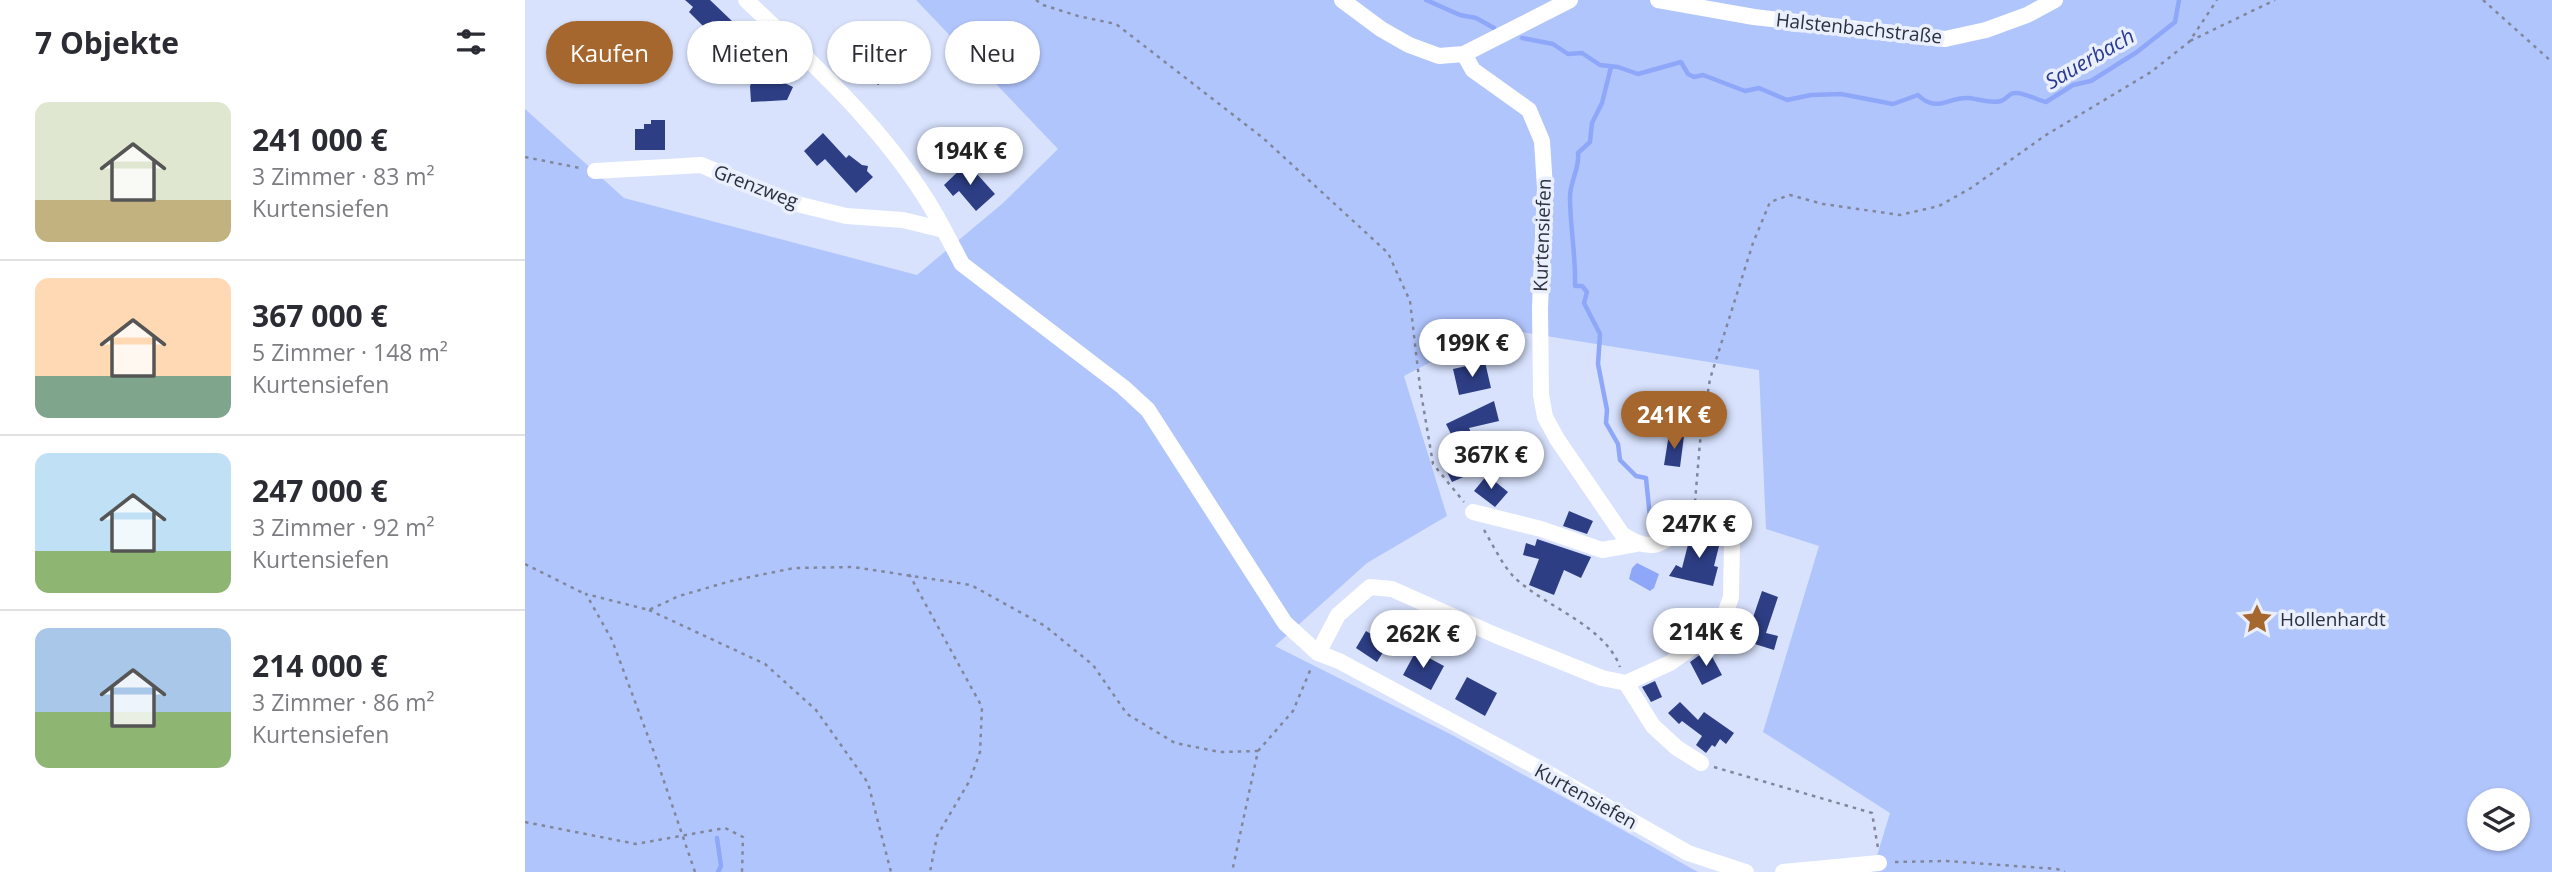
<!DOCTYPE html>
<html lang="de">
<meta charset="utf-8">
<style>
:root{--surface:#fff;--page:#f7f7f7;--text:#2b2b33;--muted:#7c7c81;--line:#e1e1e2;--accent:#a6672e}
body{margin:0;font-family:"Open Sans",sans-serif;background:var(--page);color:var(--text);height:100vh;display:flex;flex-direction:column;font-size:26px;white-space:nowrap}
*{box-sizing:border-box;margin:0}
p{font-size:23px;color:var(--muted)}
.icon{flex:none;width:38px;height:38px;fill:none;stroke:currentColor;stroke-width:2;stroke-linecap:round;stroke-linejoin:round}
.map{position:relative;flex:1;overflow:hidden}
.panel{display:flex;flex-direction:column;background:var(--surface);width:525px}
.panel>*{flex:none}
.guide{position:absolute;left:21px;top:21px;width:665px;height:63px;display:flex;gap:14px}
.tools{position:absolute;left:1942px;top:788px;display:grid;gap:14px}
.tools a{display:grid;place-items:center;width:63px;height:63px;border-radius:50%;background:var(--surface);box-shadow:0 2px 5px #0004;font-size:35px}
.price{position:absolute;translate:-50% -60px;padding:0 16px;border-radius:24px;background:#fff;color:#222;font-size:23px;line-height:46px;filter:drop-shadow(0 2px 4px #0008)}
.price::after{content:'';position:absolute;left:50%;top:42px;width:21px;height:16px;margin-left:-10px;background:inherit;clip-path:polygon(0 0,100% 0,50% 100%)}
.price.active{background:var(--accent);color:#fff}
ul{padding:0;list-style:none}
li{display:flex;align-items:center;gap:21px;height:175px;padding:0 35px}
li+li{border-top:2px solid var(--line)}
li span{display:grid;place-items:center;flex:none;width:196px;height:140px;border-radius:14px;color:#555}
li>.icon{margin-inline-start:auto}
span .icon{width:84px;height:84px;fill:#fffc;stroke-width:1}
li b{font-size:30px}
h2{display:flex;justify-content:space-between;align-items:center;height:84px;padding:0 35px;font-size:30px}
.pill{padding:0 24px;border-radius:32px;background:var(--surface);box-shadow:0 2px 5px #0004;font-size:24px;line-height:63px}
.pill.active{background:var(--accent);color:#fff}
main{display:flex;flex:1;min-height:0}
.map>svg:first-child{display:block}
.green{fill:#b1c5fd;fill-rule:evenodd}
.water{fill:#8ea7f8}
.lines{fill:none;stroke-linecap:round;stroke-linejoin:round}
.stream{stroke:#8ea7f8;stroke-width:4.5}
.building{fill:#2d3e85}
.path{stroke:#81879b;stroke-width:2.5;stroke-dasharray:3.5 5;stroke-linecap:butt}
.minor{stroke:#fff;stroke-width:16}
.labels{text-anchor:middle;stroke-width:7;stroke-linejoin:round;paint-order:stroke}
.street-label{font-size:19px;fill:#2c303d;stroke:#eaeffd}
.poi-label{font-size:19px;fill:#2c303d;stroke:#eaeffd;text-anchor:start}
.water-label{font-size:21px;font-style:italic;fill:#283a94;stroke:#eaeffd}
</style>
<main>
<section class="panel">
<h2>7 Objekte<svg class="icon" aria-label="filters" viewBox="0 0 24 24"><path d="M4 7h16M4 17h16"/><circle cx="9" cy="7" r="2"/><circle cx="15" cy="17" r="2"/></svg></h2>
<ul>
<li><span style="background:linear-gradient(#dfe7d0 70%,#c2b280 0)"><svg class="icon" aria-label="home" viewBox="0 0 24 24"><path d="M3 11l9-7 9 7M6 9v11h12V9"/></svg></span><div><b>241 000 €</b><p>3 Zimmer · 83 m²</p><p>Kurtensiefen</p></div></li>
<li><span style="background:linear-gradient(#ffd9b3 70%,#7fa58c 0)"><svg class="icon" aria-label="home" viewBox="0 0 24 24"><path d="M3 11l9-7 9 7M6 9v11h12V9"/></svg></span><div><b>367 000 €</b><p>5 Zimmer · 148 m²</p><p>Kurtensiefen</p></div></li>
<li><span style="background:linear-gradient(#bfe0f5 70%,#8fb573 0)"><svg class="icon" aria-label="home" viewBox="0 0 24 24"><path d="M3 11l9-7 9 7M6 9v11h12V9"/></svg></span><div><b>247 000 €</b><p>3 Zimmer · 92 m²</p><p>Kurtensiefen</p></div></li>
<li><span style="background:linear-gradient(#a9c7e8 60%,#8fb573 0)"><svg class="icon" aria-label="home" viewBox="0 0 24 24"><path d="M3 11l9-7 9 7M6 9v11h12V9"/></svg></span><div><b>214 000 €</b><p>3 Zimmer · 86 m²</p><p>Kurtensiefen</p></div></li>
</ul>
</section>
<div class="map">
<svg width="2027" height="872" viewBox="0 0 2027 872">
<rect width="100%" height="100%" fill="#d8e2fd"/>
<path class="green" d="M391 0H2027V872H1347L1365 813 1238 732 1294 546 1241 529 1234 370 971 328 879 376 922 516 842 563 750 646 929 736 1173 872H0V109L99 198 392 275 478 203 533 149ZM1955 800H1993V838H1955Z"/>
<path class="water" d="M1112 563 1134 574 1129 588 1125 591 1104 579 1107 568Z"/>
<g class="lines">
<path class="stream" d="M901 0 935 15 951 18 969 28
M997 38 1028 44 1043 54 1057 53 1075 65 1093 67 1113 74 1156 62 1163 74 1169 77 1178 75 1220 91 1234 88 1262 100 1286 95 1316 94 1368 104 1393 95C1412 114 1424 96 1444 98 1454 99 1465 104 1476 101 1482 99 1484 93 1490 93 1498 92 1512 100 1521 102L1548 85 1566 81 1612 52 1650 22 1654 0
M1086 67 1077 103 1067 123 1065 142 1053 153C1055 168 1045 181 1045 197 1045 227 1051 256 1050 286H1057L1062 292 1059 303 1075 334 1073 364 1082 410 1081 423 1093 444 1095 460 1111 476 1121 478 1126 527
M192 838 196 866 193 872"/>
</g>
<path class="building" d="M160 0H185L208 22 184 47V32L164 12 168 7Z
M353 49 371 71 353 85 336 64Z
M232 70 268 87 262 100 226 102 225 86Z
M126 120H140V150H110V129H119V124H126Z
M298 133 321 158 324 155 337 165 343 166 342 171 348 177 331 193 300 159 292 166 279 151Z
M412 134 424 150 410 161 398 146Z
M442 163 470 194 451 211 434 191 428 196 419 185Z
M960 362 966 388 934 395 928 369Z
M969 401 974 421 944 428 961 467 927 482 913 454 932 446 921 424Z
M1144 434 1159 436 1155 467 1139 465Z
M962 475 983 492 970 507 949 491Z
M1196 504 1216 507 1214 519 1194 515Z
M1044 511 1068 521 1062 534 1038 526Z
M1168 530 1191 536 1195 542 1189 566 1193 567 1188 586 1144 576 1151 565 1157 568 1166 533Z
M1012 539 1066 557 1056 578 1039 570 1029 595 1004 585 1014 559 998 555 1001 543 1010 546Z
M1237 591 1253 597 1241 633 1253 636 1249 650 1220 641Z
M841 631 863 644 852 662 831 648Z
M1183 649 1197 675 1177 685 1165 662Z
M891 651 919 666 906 690 878 675Z
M942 677 972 693 960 716 930 699Z
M1130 681 1137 697 1126 702 1117 687Z
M1155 702 1173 720 1179 712 1209 733 1201 744 1195 739 1190 747 1187 745 1181 753 1171 745 1177 736 1157 721 1154 724 1143 713Z"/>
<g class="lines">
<path class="path" d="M511 0 518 5 553 16 591 24 738 138 863 253 885 301 895 387 908 464 939 502
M1958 0 2027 62
M1665 41 1750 0
M0 157 55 168
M1170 502 1175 442 1185 379 1228 243 1245 202 1265 195 1298 204 1375 215 1414 206 1446 188 1521 135 1626 72 1664 42 1692 0
M959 530C968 545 977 564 988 576 1019 607 1079 624 1095 667
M0 564 60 594
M384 574 457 707 455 752 445 780 412 836 405 872
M124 610 240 664 291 710 343 783 366 872
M733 751 768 711 787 666
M1189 767 1347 813 1353 848
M0 822 111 844 200 828 218 837 217 872
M1370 862 1421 861 1532 869 1540 872
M170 872 130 755 87 640 61 594 124 610 154 596 206 581 269 568 328 567 446 585 520 626 568 665 602 714 650 743 695 752 733 751 707 872"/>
<path class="minor" d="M817 0 856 29 884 45 914 56 939 54 1045 0
M1133 0 1229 17 1420 39 1461 30 1502 15 1530 0
M70 171 176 165 268 203 321 216 378 220 419 230C373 141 293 68 221 0
M419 230 437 264 598 387 623 410 760 623 793 653 814 661 1019 771 1163 853 1221 872
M948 512 1016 529 1077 550 1111 544
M793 653 813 615 845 587 867 589 970 635 1077 678 1101 683 1145 663 1189 632 1199 617 1206 597 1207 542 1198 528 1169 516C1143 537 1133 559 1097 534L1032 439 1020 417 1016 395 1015 308 1020 188 1017 141 1004 110 948 70 939 54
M1101 683 1128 726 1152 748 1176 763
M1258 872 1354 863"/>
</g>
<defs>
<symbol id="sight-bare" viewBox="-9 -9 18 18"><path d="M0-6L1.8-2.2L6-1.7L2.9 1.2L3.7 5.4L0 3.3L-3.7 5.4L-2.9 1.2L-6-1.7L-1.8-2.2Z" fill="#a6672e" stroke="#eaeffd" stroke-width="2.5" paint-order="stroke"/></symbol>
</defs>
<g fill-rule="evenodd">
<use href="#sight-bare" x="1710" y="597" width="44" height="44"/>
</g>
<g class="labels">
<g class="street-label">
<text transform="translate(1334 28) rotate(6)" y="7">Halstenbachstraße</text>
<text transform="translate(231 186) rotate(21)" y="7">Grenzweg</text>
<text transform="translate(1017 235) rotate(-88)" y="7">Kurtensiefen</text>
<text transform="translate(1061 796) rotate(29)" y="7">Kurtensiefen</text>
</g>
<g class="poi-label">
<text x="1755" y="626">Hollenhardt</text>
</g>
<g class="water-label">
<text transform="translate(1565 59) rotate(-30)" y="7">Sauerbach</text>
</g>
</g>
</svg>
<div class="tools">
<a><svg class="icon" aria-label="layers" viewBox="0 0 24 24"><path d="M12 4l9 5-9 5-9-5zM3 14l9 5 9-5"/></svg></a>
</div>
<b class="price" style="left:445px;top:187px">194K €</b>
<b class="price" style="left:947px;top:379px">199K €</b>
<b class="price active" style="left:1149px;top:451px">241K €</b>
<b class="price" style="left:966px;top:491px">367K €</b>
<b class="price" style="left:1174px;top:560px">247K €</b>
<b class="price" style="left:1181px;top:668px">214K €</b>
<b class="price" style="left:898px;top:670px">262K €</b>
<div class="guide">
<a class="pill active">Kaufen</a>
<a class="pill">Mieten</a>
<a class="pill">Filter</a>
<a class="pill">Neu</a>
</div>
</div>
</main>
